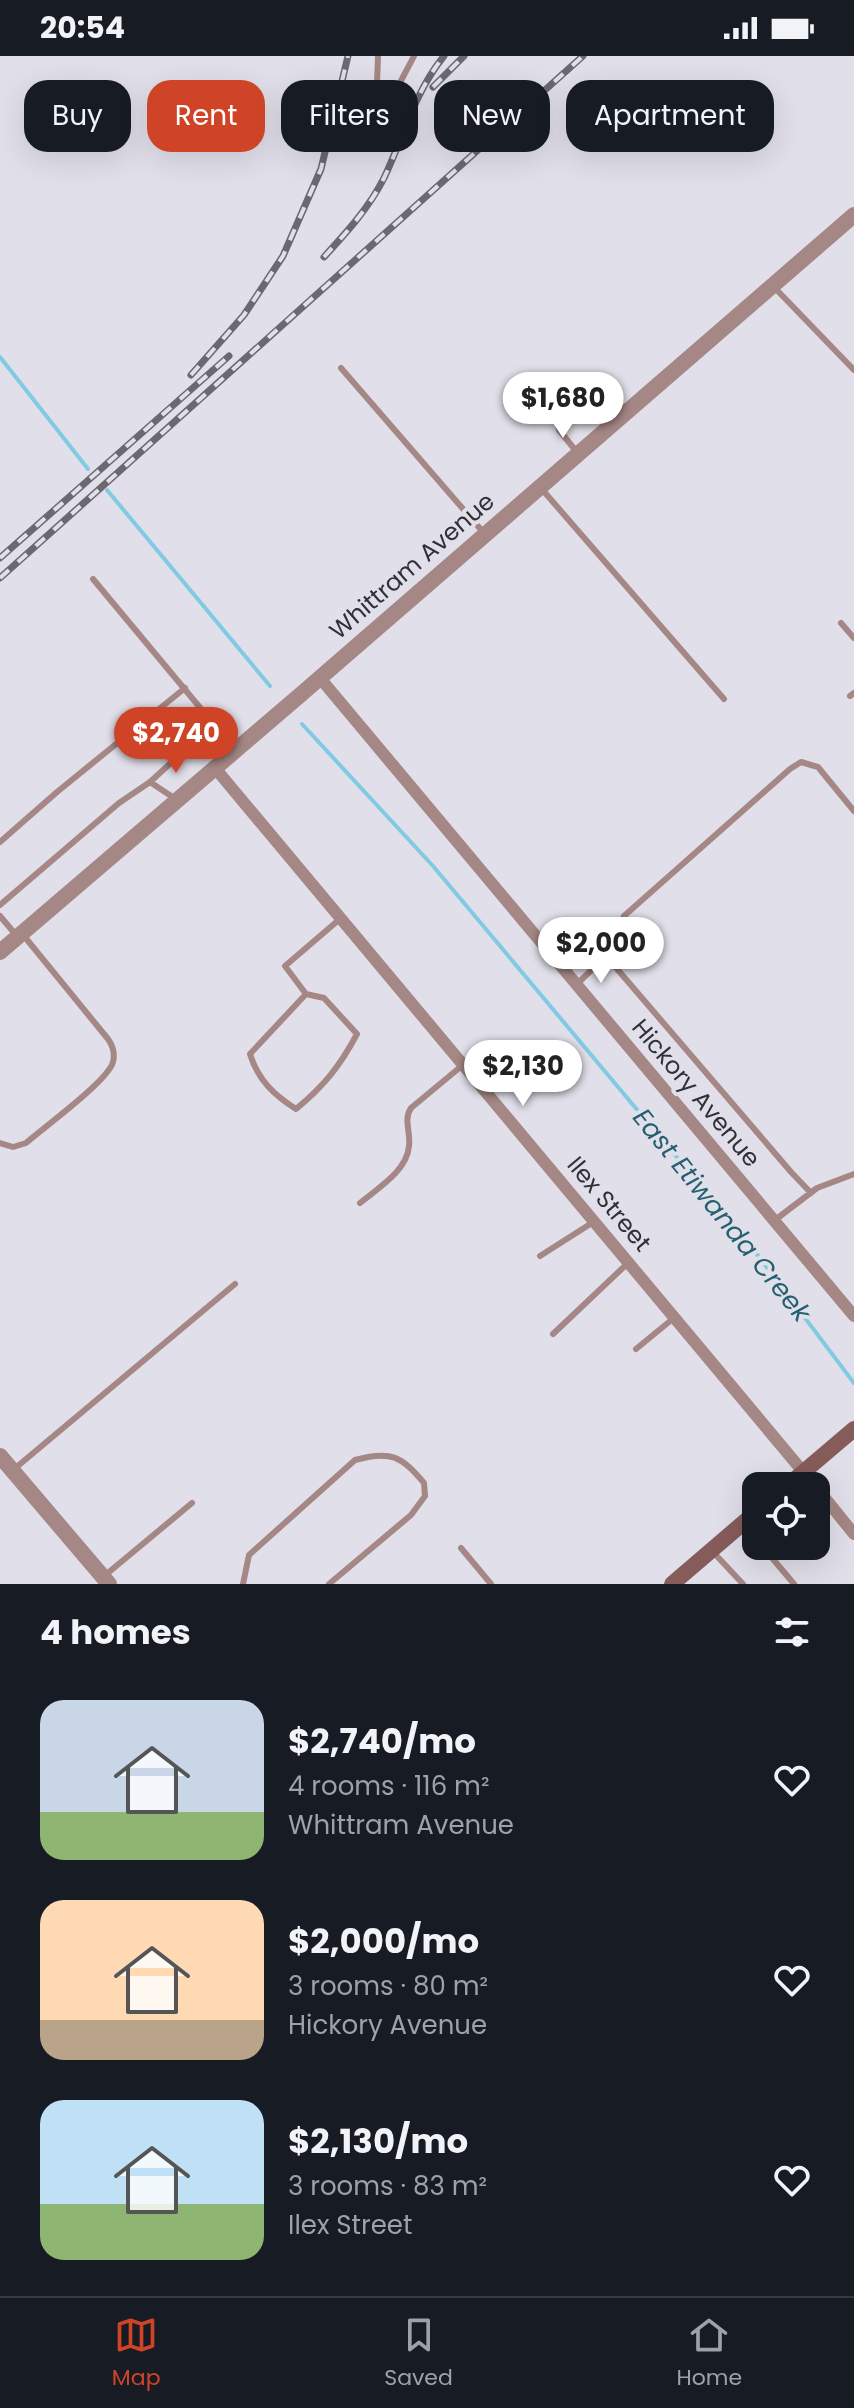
<!DOCTYPE html>
<meta charset="utf-8">
<style>
:root{--surface:#171b24;--page:#242831;--text:#f1f3f6;--muted:#9ea1a6;--line:#363941;--accent:#cf4427}
body{margin:0;font-family:Poppins,sans-serif;background:var(--page);color:var(--text);height:100vh;display:flex;flex-direction:column;font-size:30px;white-space:nowrap}
*{box-sizing:border-box;margin:0}
p{font-size:26px;color:var(--muted)}
.icon{flex:none;width:44px;height:44px;fill:none;stroke:currentColor;stroke-width:2;stroke-linecap:round;stroke-linejoin:round}
.map{position:relative;height:1528px;overflow:hidden}
.side{display:flex;flex-direction:column;background:var(--surface);flex:1}
.side>*{flex:none}
.top-card{position:absolute;left:24px;top:24px;width:806px;height:72px;display:flex;gap:16px}
.tools{position:absolute;left:742px;top:1416px;display:grid;gap:16px}
.tools a{display:grid;place-items:center;width:88px;height:88px;border-radius:16px;background:var(--surface);box-shadow:0 8px 32px #0002;font-size:40px}
.price{position:absolute;translate:-50% -68px;padding:0 18px;border-radius:28px;background:#fff;color:#222;font-size:26px;line-height:52px;filter:drop-shadow(0 2px 4px #0008)}
.price::after{content:'';position:absolute;left:50%;top:48px;width:24px;height:18px;margin-left:-12px;background:inherit;clip-path:polygon(0 0,100% 0,50% 100%)}
.price.current{background:var(--accent);color:#fff}
ul{padding:0;list-style:none}
li{display:flex;align-items:center;gap:24px;height:200px;padding:0 40px}
li span{display:grid;place-items:center;flex:none;width:224px;height:160px;border-radius:24px;color:#555}
li>.icon{margin-inline-start:auto}
span .icon{width:96px;height:96px;fill:#fffc;stroke-width:1}
li b{font-size:34px}
h2{display:flex;justify-content:space-between;align-items:center;height:96px;padding:0 40px;font-size:34px}
.chip{padding:0 28px;border-radius:24px;background:var(--surface);box-shadow:0 8px 32px #0002;font-size:28px;line-height:72px}
.chip.current{background:var(--accent);color:#fff}
.status{display:flex;justify-content:space-between;align-items:center;height:56px;padding:0 40px;background:var(--surface);direction:ltr}
.status svg{height:22px;fill:currentColor}
.tab-bar{display:flex;justify-content:space-around;align-items:center;height:112px;border-top:2px solid var(--line);background:var(--surface);font-size:22px;color:var(--muted)}
.tab-bar a{display:grid;justify-items:center;gap:4px}
.tab-bar .current{color:var(--accent)}
.map>svg:first-child{display:block}
.lines{fill:none;stroke-linecap:round;stroke-linejoin:round}
.stream{stroke:#81cbe2;stroke-width:4}
.service{stroke:#a58785;stroke-width:6}
.minor{stroke:#a58785;stroke-width:12}
.tertiary{stroke:#a58785;stroke-width:16}
.secondary{stroke:#865c5a;stroke-width:16}
.rail-casing{stroke:#6a696f;stroke-width:7}
.rail{stroke:#e1dfe9;stroke-width:4;stroke-dasharray:12;stroke-linecap:butt}
.labels{text-anchor:middle;stroke-width:8;stroke-linejoin:round;paint-order:stroke}
.street-label{font-size:24px;fill:#313135;stroke:#e1dfe9}
.water-label{font-size:26px;font-style:italic;fill:#246070;stroke:#e1dfe9}
</style>
<div class="status"><b>20:54</b><svg viewBox="0 0 49 12"><path d="M0 12V9h3v3zM5 12V6h3v6zM10 12V3h3v9zM15 12V0h3v12zM26 1h20v11H26zM47 4h2v5h-2z"/></svg></div>
<div class="map">
<svg width="854" height="1528" viewBox="0 0 854 1528">
<rect width="100%" height="100%" fill="#e1dfe9"/>
<g class="lines">
<path class="stream" d="M0 301 88 413
M107 434 270 630
M302 668 433 810 747 1185 854 1327"/>
<path class="service" d="M378 0 376 56 379 60 384 57 414 0
M773 230 854 314
M341 312 483 476
M546 319 555 339 559 374 576 395
M540 431 724 643
M841 567 854 582
M850 640 854 637
M150 726 177 744
M0 786 57 736 185 632
M0 849 119 747 150 726 197 683 203 675 207 660 93 523
M0 860 16 879
M606 900 791 1116 811 1137
M577 928 606 900 624 860 790 713 801 706 818 711 854 755
M306 938 250 998C258 1024 274 1039 296 1053 324 1030 340 1010 357 978L324 942 306 938 285 910 341 862
M0 1087 13 1091 26 1087C43 1072 108 1025 113 1006 115 998 113 990 108 983L24 880
M360 1147C378 1132 407 1115 409 1090 411 1076 403 1064 411 1052L464 1008
M775 1164 817 1132 854 1118
M540 1200 595 1165
M553 1278 629 1206
M636 1293 675 1261
M13 1414 235 1228
M743 1467 756 1483
M762 1490 794 1528
M461 1492 491 1528
M714 1497 743 1528
M103 1521 192 1447
M243 1528 249 1499 355 1404C391 1394 401 1400 424 1427L425 1440 411 1459 329 1528"/>
<path class="minor" d="M320 622 854 1260
M215 712 815 1430
M816 1431 854 1478"/>
<path class="tertiary" d="M0 896 299 640 854 159
M0 1400 109 1528"/>
<path class="secondary" d="M787 1430 854 1373
M672 1528 756 1456"/>
<defs>
<path id="rail" d="M433 31 464 0
M324 201C346 177 369 152 384 122 404 80 414 37 444 0
M191 319 244 259 283 200 321 113 348 0
M0 502 229 300
M0 522 583 0"/>
</defs>
<use href="#rail" class="rail-casing"/>
<use href="#rail" class="rail"/>
</g>
<g class="labels">
<g class="street-label">
<text transform="translate(412 510) rotate(-41)" y="8">Whittram Avenue</text>
<text transform="translate(696 1037) rotate(50)" y="8">Hickory Avenue</text>
<text transform="translate(609 1148) rotate(50)" y="8">Ilex Street</text>
</g>
<g class="water-label">
<text transform="translate(722 1159) rotate(51)" y="9">East Etiwanda Creek</text>
</g>
</g>
</svg>
<div class="tools">
<a><svg class="icon" aria-label="locate" viewBox="0 0 24 24"><circle cx="12" cy="12" r="6"/><path d="M12 2v4M12 18v4M2 12h4M18 12h4"/></svg></a>
</div>
<b class="price" style="left:563px;top:384px">$1,680</b>
<b class="price current" style="left:176px;top:719px">$2,740</b>
<b class="price" style="left:601px;top:929px">$2,000</b>
<b class="price" style="left:523px;top:1052px">$2,130</b>
<div class="top-card">
<a class="chip">Buy</a>
<a class="chip current">Rent</a>
<a class="chip">Filters</a>
<a class="chip">New</a>
<a class="chip">Apartment</a>
</div>
</div>
<section class="side">
<h2>4 homes<svg class="icon" aria-label="filters" viewBox="0 0 24 24"><path d="M4 7h16M4 17h16"/><circle cx="9" cy="7" r="2"/><circle cx="15" cy="17" r="2"/></svg></h2>
<ul>
<li><span style="background:linear-gradient(#c9d6e8 70%,#8fb573 0)"><svg class="icon" aria-label="home" viewBox="0 0 24 24"><path d="M3 11l9-7 9 7M6 9v11h12V9"/></svg></span><div><b>$2,740/mo</b><p>4 rooms · 116 m²</p><p>Whittram Avenue</p></div><svg class="icon" aria-label="heart" viewBox="0 0 24 24"><path d="M12 20l-8-8c-3-5 5-10 8-4 3-6 11-1 8 4z"/></svg></li>
<li><span style="background:linear-gradient(#ffd9b3 75%,#b9a48a 0)"><svg class="icon" aria-label="home" viewBox="0 0 24 24"><path d="M3 11l9-7 9 7M6 9v11h12V9"/></svg></span><div><b>$2,000/mo</b><p>3 rooms · 80 m²</p><p>Hickory Avenue</p></div><svg class="icon" aria-label="heart" viewBox="0 0 24 24"><path d="M12 20l-8-8c-3-5 5-10 8-4 3-6 11-1 8 4z"/></svg></li>
<li><span style="background:linear-gradient(#bfe0f5 65%,#8fb573 0)"><svg class="icon" aria-label="home" viewBox="0 0 24 24"><path d="M3 11l9-7 9 7M6 9v11h12V9"/></svg></span><div><b>$2,130/mo</b><p>3 rooms · 83 m²</p><p>Ilex Street</p></div><svg class="icon" aria-label="heart" viewBox="0 0 24 24"><path d="M12 20l-8-8c-3-5 5-10 8-4 3-6 11-1 8 4z"/></svg></li>
</ul>
</section>
<nav class="tab-bar">
<a class="current"><svg class="icon" aria-label="map" viewBox="0 0 24 24"><path d="M3 6l6-2 6 2 6-2v14l-6 2-6-2-6 2zM9 4v14M15 6v14"/></svg>Map</a>
<a><svg class="icon" aria-label="saved" viewBox="0 0 24 24"><path d="M7 4h10v16l-5-4-5 4z"/></svg>Saved</a>
<a><svg class="icon" aria-label="home" viewBox="0 0 24 24"><path d="M3 11l9-7 9 7M6 9v11h12V9"/></svg>Home</a>
</nav>
